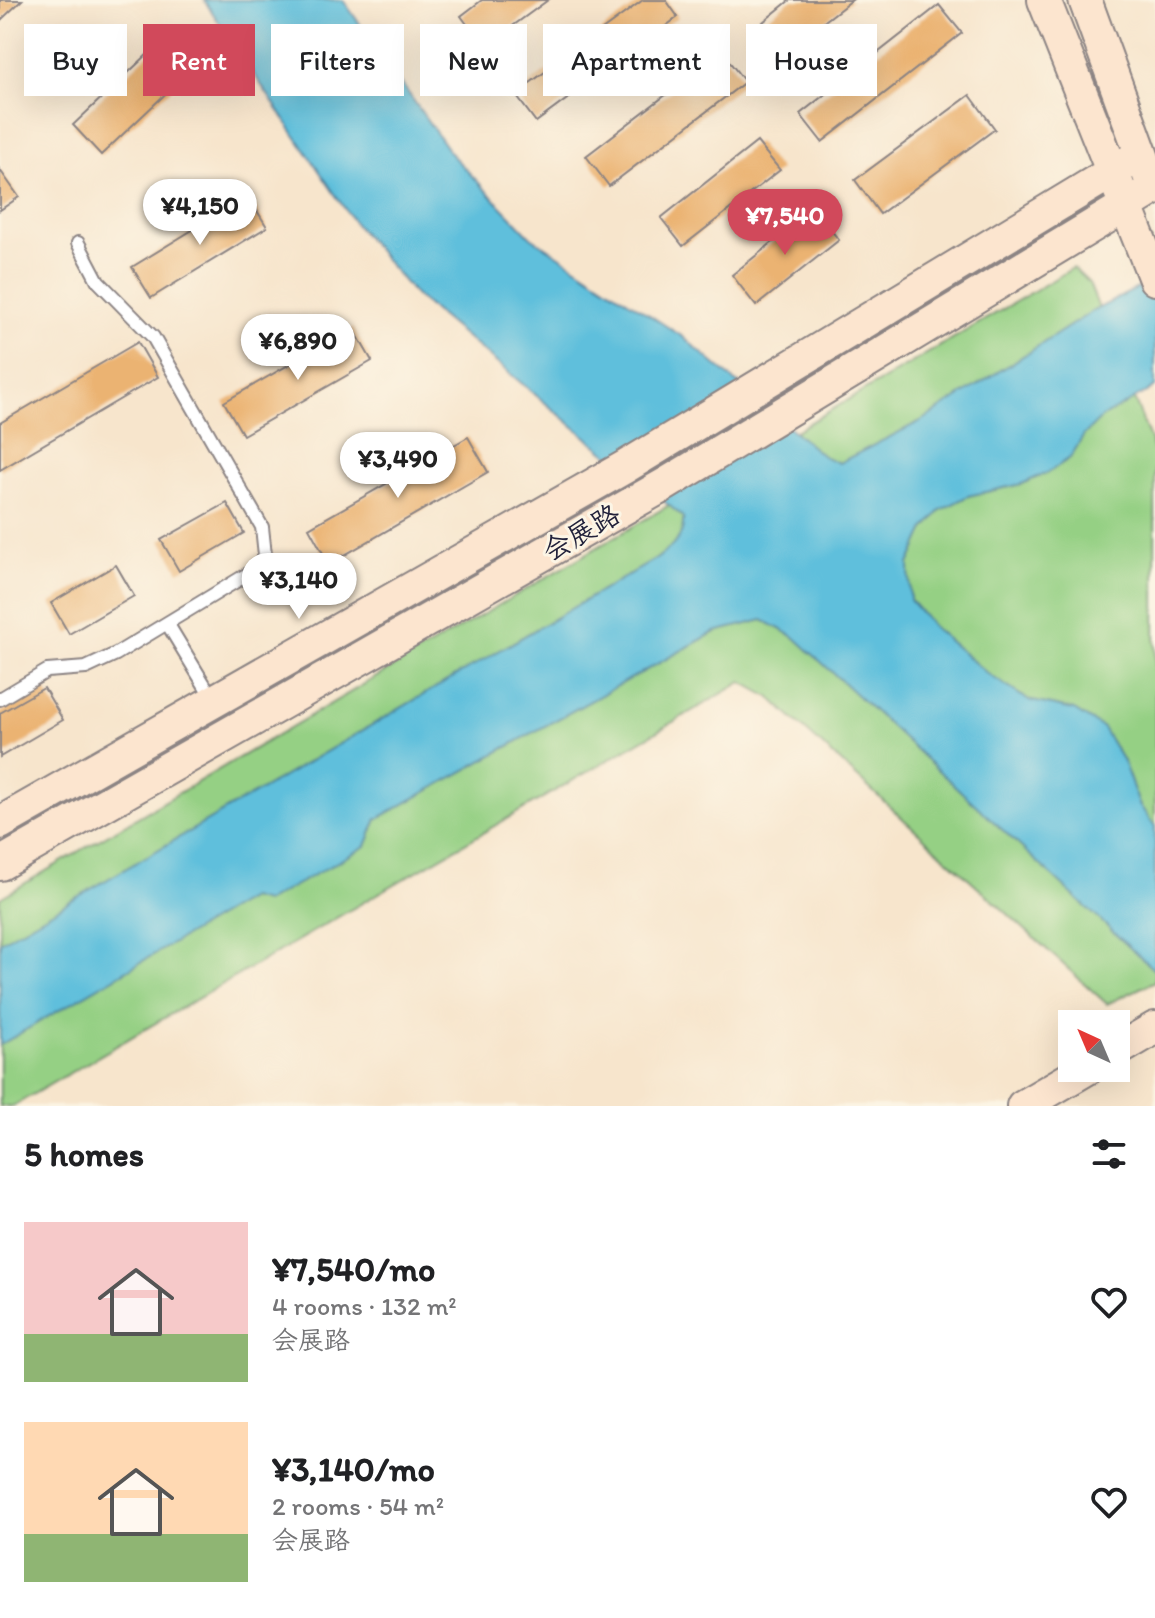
<!DOCTYPE html>
<meta charset="utf-8">
<style>
:root{--surface:#fff;--page:#f6f6f6;--text:#202124;--muted:#757577;--accent:#d1495b}
body{margin:0;font-family:Itim,"LXGW WenKai TC",sans-serif;background:var(--page);color:var(--text);height:100vh;display:flex;flex-direction:column;font-size:30px;white-space:nowrap}
*{box-sizing:border-box;margin:0}
p{font-size:26px;color:var(--muted)}
.icon{flex:none;width:44px;height:44px;fill:none;stroke:currentColor;stroke-width:2;stroke-linecap:round;stroke-linejoin:round}
.map{position:relative;height:1106px;overflow:hidden}
.drawer{display:flex;flex-direction:column;background:var(--surface);flex:1}
.drawer>*{flex:none}
.guide{position:absolute;left:24px;top:24px;width:1108px;height:72px;display:flex;gap:16px}
.needle{width:52px;rotate:316deg}
.buttons{position:absolute;left:1058px;top:1010px;display:grid;gap:16px}
.buttons a{display:grid;place-items:center;width:72px;height:72px;border-radius:0px;background:var(--surface);box-shadow:0 8px 32px #0002;font-size:40px}
.price{position:absolute;translate:-50% -68px;padding:0 18px;border-radius:28px;background:#fff;color:#222;font-size:26px;line-height:52px;filter:drop-shadow(0 2px 4px #0008)}
.price::after{content:'';position:absolute;left:50%;top:48px;width:24px;height:18px;margin-left:-12px;background:inherit;clip-path:polygon(0 0,100% 0,50% 100%)}
.price.current{background:var(--accent);color:#fff}
ul{padding:0;list-style:none}
li{display:flex;align-items:center;gap:24px;height:200px;padding:0 24px}
li span{display:grid;place-items:center;flex:none;width:224px;height:160px;border-radius:0px;color:#555}
li>.icon{margin-inline-start:auto}
span .icon{width:96px;height:96px;fill:#fffc;stroke-width:1}
li b{font-size:34px}
h2{display:flex;justify-content:space-between;align-items:center;height:96px;padding:0 24px;font-size:34px}
.pill{padding:0 28px;border-radius:0px;background:var(--surface);box-shadow:0 8px 32px #0002;font-size:28px;line-height:72px}
.pill.current{background:var(--accent);color:#fff}
.map>svg:first-child{display:block}
.green{fill:#95d084;stroke:#5c7960;stroke-width:2}
.water{fill:#5ebfdc;stroke:#40708c;stroke-width:2}
.building{fill:#ebb372}
.lines{fill:none;stroke-linecap:round;stroke-linejoin:round}
.lane-casing{stroke:#8c8484;stroke-width:16}
.secondary-casing{stroke:#8c8484;stroke-width:36}
.lane{stroke:#fff;stroke-width:12}
.secondary{stroke:#fce5cf;stroke-width:32}
.labels{text-anchor:middle;stroke-width:6;stroke-linejoin:round;paint-order:stroke}
.street-label{font-size:28px;fill:#22223b;stroke:#fcf5e5}
</style>
<div class="map">
<svg width="1155" height="1106" viewBox="0 0 1155 1106">
<rect width="100%" height="100%" fill="#fcf5e5"/>
<filter id="ink" filterUnits="userSpaceOnUse"><feTurbulence type="fractalNoise" baseFrequency=".0125" numOctaves="2"/><feDisplacementMap in="SourceGraphic" scale="16" xChannelSelector="R" yChannelSelector="G"/><feConvolveMatrix kernelMatrix="1 2 1 2 8 2 1 2 1" color-interpolation-filters="sRGB"/></filter>
<filter id="wash" filterUnits="userSpaceOnUse"><feTurbulence type="fractalNoise" baseFrequency=".006" numOctaves="4" result="noise"/><feDisplacementMap in="SourceGraphic" scale="32" xChannelSelector="R" yChannelSelector="G"/><feGaussianBlur stdDeviation="1.8" result="paint"/><feColorMatrix in="noise" values="0 0 0 0 0 0 0 0 0 0 0 0 0 0 0 0 0 1.4 0 .05"/><feComposite in="paint" operator="in"/></filter>
<g filter="url(#wash)">
<rect width="100%" height="100%" fill="#f7e5cc"/>
<path class="green" d="M1073 268 1089 283 1155 452V981L1107 1004 769 697 742 682 13 1106H0V898Z"/>
<path class="water" d="M204 0H343L451 154 531 237 683 337 823 456 839 463 923 420 1093 311 1155 279V387L1101 418 1084 435 1070 458 1047 473 1022 484 968 496 941 510 925 529 909 564 910 600 935 629 988 674 1028 700 1074 710 1103 728 1123 761 1139 804 1155 827V971L793 636 763 620 715 632 377 819 366 846 265 902 250 898 0 1045V942L656 559C672 547 685 538 683 517L415 295 355 224Z"/>
<g id="blocks">
<path class="building" d="M0 0H22L0 21Z
M482 0H548L484 47 461 16Z
M643 0H666L678 17 536 122 515 94Z
M790 0H852L786 51 763 22Z
M939 5 962 33 822 142 800 114Z
M722 52 745 82 609 186 586 156Z
M149 53 177 83 101 155 73 125Z
M970 95 995 129 880 214 855 180Z
M757 142 780 170 683 246 661 218Z
M0 170 19 197 0 210Z
M248 196 267 227 151 298 132 267Z
M814 209 839 240 756 306 732 275Z
M353 328 372 361 243 435 224 402Z
M138 342 158 377 0 470V423Z
M468 437 488 472 329 564 309 528Z
M227 503 244 533 179 571 161 540Z
M116 565 134 596 69 634 51 603Z
M44 688 63 720 0 757V713Z"/>
</g>
</g>
<g filter="url(#ink)">
<use href="#blocks" fill-opacity="0" stroke="#8c8484" stroke-width="2"/>
<g class="lines">
<defs>
<path id="lane" d="M167 623 213 699
M0 699 47 671 86 668 116 654 256 569 265 555 262 527 153 337 98 281 78 243"/>
<path id="secondary" d="M1044 0 1155 279
M1085 0 1149 175
M0 823 625 467 1140 155
M0 864 666 484 1155 188
M1116 1051 1155 1028
M1023 1106 1088 1068"/>
</defs>
<use href="#lane" class="lane-casing"/>
<use href="#secondary" class="secondary-casing"/>
<use href="#lane" class="lane"/>
<use href="#secondary" class="secondary"/>
</g>
</g>
<g class="labels">
<g class="street-label">
<text transform="translate(581 532) rotate(-30)" y="10">会展路</text>
</g>
</g>
</svg>
<div class="buttons">
<a><svg class="needle" viewBox="-14 -14 28 28"><path d="M0-13l5 13h-10z" fill="#e53935"/><path d="M0 13l5-13h-10z" fill="#757577"/></svg></a>
</div>
<b class="price" style="left:200px;top:247px">¥4,150</b>
<b class="price current" style="left:785px;top:257px">¥7,540</b>
<b class="price" style="left:298px;top:382px">¥6,890</b>
<b class="price" style="left:398px;top:500px">¥3,490</b>
<b class="price" style="left:299px;top:621px">¥3,140</b>
<div class="guide">
<a class="pill">Buy</a>
<a class="pill current">Rent</a>
<a class="pill">Filters</a>
<a class="pill">New</a>
<a class="pill">Apartment</a>
<a class="pill">House</a>
</div>
</div>
<section class="drawer">
<h2>5 homes<svg class="icon" aria-label="filters" viewBox="0 0 24 24"><path d="M4 7h16M4 17h16"/><circle cx="9" cy="7" r="2"/><circle cx="15" cy="17" r="2"/></svg></h2>
<ul>
<li><span style="background:linear-gradient(#f6c9c9 70%,#8fb573 0)"><svg class="icon" aria-label="home" viewBox="0 0 24 24"><path d="M3 11l9-7 9 7M6 9v11h12V9"/></svg></span><div><b>¥7,540/mo</b><p>4 rooms · 132 m²</p><p>会展路</p></div><svg class="icon" aria-label="heart" viewBox="0 0 24 24"><path d="M12 20l-8-8c-3-5 5-10 8-4 3-6 11-1 8 4z"/></svg></li>
<li><span style="background:linear-gradient(#ffd9b3 70%,#8fb573 0)"><svg class="icon" aria-label="home" viewBox="0 0 24 24"><path d="M3 11l9-7 9 7M6 9v11h12V9"/></svg></span><div><b>¥3,140/mo</b><p>2 rooms · 54 m²</p><p>会展路</p></div><svg class="icon" aria-label="heart" viewBox="0 0 24 24"><path d="M12 20l-8-8c-3-5 5-10 8-4 3-6 11-1 8 4z"/></svg></li>
</ul>
</section>
